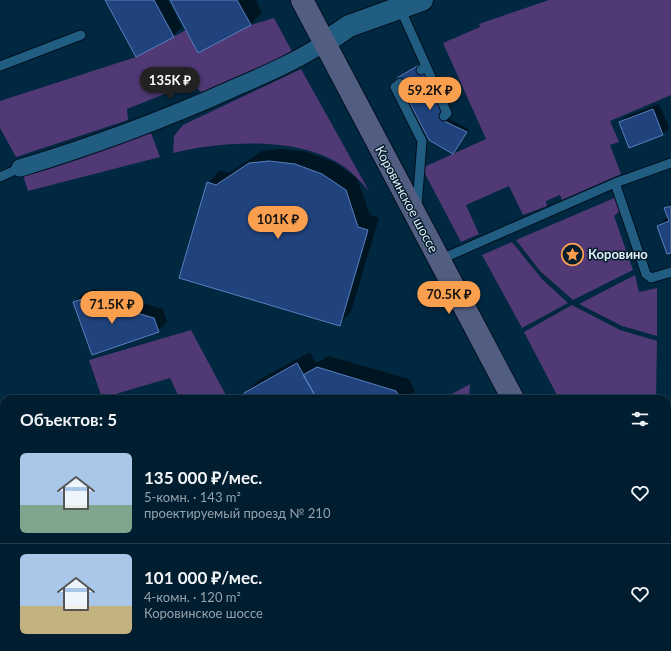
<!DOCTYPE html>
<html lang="ru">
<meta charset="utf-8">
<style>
:root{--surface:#001e30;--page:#0e2b3c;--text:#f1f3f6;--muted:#95a2ab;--line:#223c4c;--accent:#fa9f4e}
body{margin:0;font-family:Lato,sans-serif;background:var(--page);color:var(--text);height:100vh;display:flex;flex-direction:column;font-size:15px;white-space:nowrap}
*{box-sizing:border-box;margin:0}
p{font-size:13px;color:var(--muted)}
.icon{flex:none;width:22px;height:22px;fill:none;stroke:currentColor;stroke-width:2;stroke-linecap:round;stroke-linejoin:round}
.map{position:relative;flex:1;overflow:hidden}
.drawer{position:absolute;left:0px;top:395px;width:671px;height:256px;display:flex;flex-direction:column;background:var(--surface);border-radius:12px 12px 0 0;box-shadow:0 1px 3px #0004,0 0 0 1px var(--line)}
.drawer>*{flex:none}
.price{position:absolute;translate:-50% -34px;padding:0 9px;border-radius:14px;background:var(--accent);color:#111;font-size:13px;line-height:26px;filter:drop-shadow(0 1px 2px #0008)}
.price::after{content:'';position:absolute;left:50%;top:24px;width:12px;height:9px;margin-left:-6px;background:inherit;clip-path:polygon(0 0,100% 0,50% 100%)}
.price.selected{background:#222;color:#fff}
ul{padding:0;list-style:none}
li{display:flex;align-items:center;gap:12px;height:100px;padding:0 20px}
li+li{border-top:1px solid var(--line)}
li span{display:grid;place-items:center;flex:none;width:112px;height:80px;border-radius:6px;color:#555}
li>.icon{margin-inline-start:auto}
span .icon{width:48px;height:48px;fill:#fffc;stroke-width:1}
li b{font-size:17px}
h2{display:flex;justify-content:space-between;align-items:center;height:48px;padding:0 20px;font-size:17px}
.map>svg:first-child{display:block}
.green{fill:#513975}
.shadow{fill:#0007}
.building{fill:#20437d;stroke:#5980bf}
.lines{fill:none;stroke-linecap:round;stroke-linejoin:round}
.service-casing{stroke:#00101e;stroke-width:11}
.minor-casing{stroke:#00101e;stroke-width:19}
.tertiary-casing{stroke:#00101e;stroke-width:24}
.secondary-casing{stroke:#00101e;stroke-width:24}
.service{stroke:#215d81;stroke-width:9}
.minor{stroke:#215d81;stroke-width:17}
.tertiary{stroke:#215d81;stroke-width:22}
.secondary{stroke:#525e81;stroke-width:22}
.labels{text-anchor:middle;stroke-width:3;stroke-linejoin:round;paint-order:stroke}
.street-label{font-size:13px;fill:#e1effa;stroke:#051e2d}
.poi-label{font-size:13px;font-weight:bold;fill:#e1effa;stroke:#051e2d;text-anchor:start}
</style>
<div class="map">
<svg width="671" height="651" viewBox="0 0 671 651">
<rect width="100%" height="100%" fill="#002840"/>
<path class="green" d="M549 0H671V95L610 121 619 142 610 145 621 174 562 200 560 195 546 201 547 206 523 215 509 186 466 205 479 234 461 242 422 168 486 139 443 43 480 27 479 24Z
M274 18 294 55 203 94 192 83 127 109 128 120 16 157 0 128V101L136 57 186 30 198 53 251 25Z
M301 69 369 191C360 181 351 171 340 164 296 136 221 141 173 153L174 136 183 125Z
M151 133 160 157 28 191 22 172Z
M619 196 623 208 614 216 633 270 573 300 540 271 516 240Z
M512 242 542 279 568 303 522 328 482 255Z
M635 275 639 292 657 288V336L622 326 579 304Z
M572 305 620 330 657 341 656 399H559L524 332Z
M191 330 228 399H180L170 378 102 398 89 360Z
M470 384 469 399H443Z
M671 486V627L667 619V489Z
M213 647H238L257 651H199Z"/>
<path class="shadow" d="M106 0H168L182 27 173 36Z
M171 0H256L262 13 250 25Z
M422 63 449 119 469 129 453 153 398 78Z
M659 104 669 128 663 134 630 146 621 122 627 116Z
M282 149 307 152 334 162 357 178 370 215 379 218 351 312 339 324 208 183 220 170 229 173 262 151Z
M671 203V252L658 226 668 216 665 208Z
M95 289 163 309 167 322 158 331 74 302 84 293Z
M310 352 316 363 329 356 409 379 415 391 407 399H248L245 393 257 381Z
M4 556V635L0 636V557Z
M482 647H509L505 651H478Z"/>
<path class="building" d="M105 0H154L174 37 136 57Z
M170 0H237L251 25 198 53Z
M419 65 446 122 467 132 453 154 429 140 397 78Z
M653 109 663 135 629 148 619 122Z
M269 161 295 164 322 174 346 190 358 227 368 230 340 326 179 278 207 182 216 185 249 163Z
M671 206V253L667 254 657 226 669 221 664 208Z
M85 298 154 318 159 332 92 355 73 302Z
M297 363 317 399H247L244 393Z
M317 367 396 391 401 399H317L303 375Z
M4 563V636L0 637V564Z
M486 647H500L502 651H478Z
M538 647H559L551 651H540Z"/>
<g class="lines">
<defs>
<path id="service" d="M400 8 426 66 421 70
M0 66 81 35
M426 66 447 113 444 116
M400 83 395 87 422 141 417 206
M0 177 20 168
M615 183 671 163
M439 260 615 183 646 274 651 278 671 272
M667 464 671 465
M0 472 4 471
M300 647 304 651
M369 647 374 651
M2 651 14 647
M154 651 167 647
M410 651 418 647
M518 651 521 647
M583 651 584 647"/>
<path id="minor" d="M20 168C93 146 163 120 232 89 264 75 295 62 324 43"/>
<path id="tertiary" d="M324 43 349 26 422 0"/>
<path id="secondary" d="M302 0 513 399
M644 647 646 651"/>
</defs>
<use href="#service" class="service-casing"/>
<use href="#minor" class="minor-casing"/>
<use href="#tertiary" class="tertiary-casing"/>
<use href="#secondary" class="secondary-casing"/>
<use href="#service" class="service"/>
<use href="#minor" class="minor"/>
<use href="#tertiary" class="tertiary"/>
<use href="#secondary" class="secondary"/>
</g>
<defs>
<symbol id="sight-ring" viewBox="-11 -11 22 22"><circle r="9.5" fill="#051e2d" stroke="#fa9f4e" stroke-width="1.5"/><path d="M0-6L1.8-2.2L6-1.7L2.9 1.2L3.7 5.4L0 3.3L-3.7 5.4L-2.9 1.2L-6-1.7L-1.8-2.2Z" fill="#fa9f4e"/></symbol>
</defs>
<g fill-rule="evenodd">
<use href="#sight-ring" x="560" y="242" width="25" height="25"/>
</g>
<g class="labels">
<g class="street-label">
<text transform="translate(407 199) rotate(62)" y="5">Коровинское шоссе</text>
</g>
<g class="poi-label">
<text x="588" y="259">Коровино</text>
</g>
</g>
</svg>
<b class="price selected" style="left:170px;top:101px">135K ₽</b>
<b class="price" style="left:430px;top:111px">59.2K ₽</b>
<b class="price" style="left:278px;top:240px">101K ₽</b>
<b class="price" style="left:449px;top:315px">70.5K ₽</b>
<b class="price" style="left:112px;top:325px">71.5K ₽</b>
<section class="drawer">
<h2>Объектов: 5<svg class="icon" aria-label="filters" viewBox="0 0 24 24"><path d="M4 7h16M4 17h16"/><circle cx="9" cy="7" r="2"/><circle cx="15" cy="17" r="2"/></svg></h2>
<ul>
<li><span style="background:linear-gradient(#a9c7e8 65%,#7fa58c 0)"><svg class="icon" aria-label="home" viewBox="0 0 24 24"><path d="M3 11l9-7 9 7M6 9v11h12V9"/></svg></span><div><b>135 000 ₽/мес.</b><p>5-комн. · 143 m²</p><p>проектируемый проезд № 210</p></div><svg class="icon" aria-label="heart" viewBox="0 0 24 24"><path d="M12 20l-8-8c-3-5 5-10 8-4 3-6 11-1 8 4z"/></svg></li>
<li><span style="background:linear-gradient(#a9c7e8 65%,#c2b280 0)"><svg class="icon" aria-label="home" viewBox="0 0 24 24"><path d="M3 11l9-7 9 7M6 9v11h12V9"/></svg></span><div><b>101 000 ₽/мес.</b><p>4-комн. · 120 m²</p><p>Коровинское шоссе</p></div><svg class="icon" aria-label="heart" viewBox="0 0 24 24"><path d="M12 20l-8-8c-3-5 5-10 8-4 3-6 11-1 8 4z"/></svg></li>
</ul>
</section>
</div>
